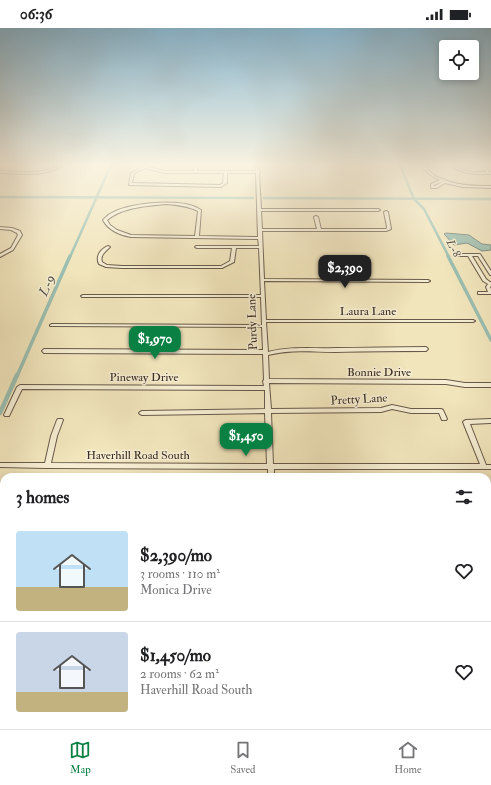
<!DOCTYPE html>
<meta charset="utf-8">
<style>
:root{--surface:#fff;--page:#f6f6f6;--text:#202124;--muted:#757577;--line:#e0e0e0;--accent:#0b8043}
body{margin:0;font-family:"IM FELL Double Pica",serif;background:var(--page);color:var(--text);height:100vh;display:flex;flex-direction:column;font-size:15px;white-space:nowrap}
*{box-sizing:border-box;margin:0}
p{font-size:13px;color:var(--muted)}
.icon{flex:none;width:22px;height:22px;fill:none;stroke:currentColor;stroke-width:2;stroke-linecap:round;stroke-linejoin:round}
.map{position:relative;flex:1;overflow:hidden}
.side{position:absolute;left:0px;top:445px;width:491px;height:256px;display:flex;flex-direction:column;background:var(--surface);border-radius:12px 12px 0 0;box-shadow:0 2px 6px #0003}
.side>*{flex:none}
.tools{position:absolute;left:439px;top:12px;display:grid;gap:8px}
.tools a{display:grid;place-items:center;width:40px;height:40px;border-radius:4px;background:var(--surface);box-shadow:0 2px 6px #0003;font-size:20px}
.price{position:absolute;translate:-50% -34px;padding:0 9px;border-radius:8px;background:var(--accent);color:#fff;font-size:13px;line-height:26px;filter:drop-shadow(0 1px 2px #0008)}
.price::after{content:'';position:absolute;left:50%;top:24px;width:12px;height:9px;margin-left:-6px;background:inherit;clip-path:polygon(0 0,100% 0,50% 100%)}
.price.on{background:#222;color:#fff}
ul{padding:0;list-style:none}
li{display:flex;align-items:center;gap:12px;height:100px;padding:0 16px}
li+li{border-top:1px solid var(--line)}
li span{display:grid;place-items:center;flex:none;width:112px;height:80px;border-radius:4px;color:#555}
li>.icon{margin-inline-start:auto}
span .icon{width:48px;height:48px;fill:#fffc;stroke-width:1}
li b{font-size:17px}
h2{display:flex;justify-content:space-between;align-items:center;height:48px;padding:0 16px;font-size:17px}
.status{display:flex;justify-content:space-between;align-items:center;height:28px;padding:0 20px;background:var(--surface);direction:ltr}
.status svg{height:11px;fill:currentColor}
.tab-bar{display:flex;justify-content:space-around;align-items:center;height:56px;border-top:1px solid var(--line);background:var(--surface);font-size:11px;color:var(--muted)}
.tab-bar a{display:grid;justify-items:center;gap:2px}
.tab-bar .on{color:var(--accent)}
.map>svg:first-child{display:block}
.water{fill:#9bbfb1;stroke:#748479}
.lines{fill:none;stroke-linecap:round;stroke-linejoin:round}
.canal-far2{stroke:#9bbfb1;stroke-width:2.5}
.canal-far1{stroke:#9bbfb1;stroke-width:3.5}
.canal{stroke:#9bbfb1;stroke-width:4.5}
.minor-casing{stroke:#685a4a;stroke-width:2}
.minor{fill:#f6eed3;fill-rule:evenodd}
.labels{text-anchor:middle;stroke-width:3;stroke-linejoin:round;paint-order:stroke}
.far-water-label{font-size:11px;font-style:italic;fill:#525147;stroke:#f6eed3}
.street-label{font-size:12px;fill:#3a2c24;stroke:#f6eed3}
.water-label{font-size:13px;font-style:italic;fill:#525147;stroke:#f6eed3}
</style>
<div class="status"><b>06:36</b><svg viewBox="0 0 49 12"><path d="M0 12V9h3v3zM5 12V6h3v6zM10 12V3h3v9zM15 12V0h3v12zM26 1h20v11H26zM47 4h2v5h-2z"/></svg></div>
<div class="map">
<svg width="491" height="701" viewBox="0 0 491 701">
<rect width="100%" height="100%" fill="#f1e5bc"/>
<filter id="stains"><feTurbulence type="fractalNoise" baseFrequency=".005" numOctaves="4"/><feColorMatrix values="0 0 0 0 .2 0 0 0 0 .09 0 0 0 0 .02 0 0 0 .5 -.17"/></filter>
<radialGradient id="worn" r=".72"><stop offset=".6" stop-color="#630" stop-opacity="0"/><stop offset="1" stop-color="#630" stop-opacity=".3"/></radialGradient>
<path class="water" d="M446 205 469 207 482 216 491 217V222L482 223 467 215 454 217 444 206Z"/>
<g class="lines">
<path class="canal-far2" d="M400 137 414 171 424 181 449 229
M0 169 253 170
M264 170 491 171
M70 229 111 137"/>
<path class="canal-far1" d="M448 228 491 312
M17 348 70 228"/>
<path class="canal" d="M0 385 17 347"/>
<defs>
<path id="minor" d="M59 137H62C46 150 19 145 0 145V143C17 143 44 148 59 137Z
M142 137 164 143H194V137H197V143H256V137H258L260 144 259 145 261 181H378L380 182 378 183H261L262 201H317L314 189 316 188 318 189 321 201H386L387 200V199L384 184 386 183 388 184 391 201 386 203H262L264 251 428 252 430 253 428 254 264 253 266 292H473L475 293 473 294H266L268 324C291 318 312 321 336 320 366 320 396 319 426 319L428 321 426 323C396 323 366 323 336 324 312 324 291 321 268 327L269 351 446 352 465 355H491V359H465L446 356 269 355 271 381 381 380 392 377 411 381H441L443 382 447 391 446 392H442L439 385H411L392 381 381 384 271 385 273 436H480L463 394 464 393 466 392 490 391H491V395H490L470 396 486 437H491V441H274V449H268V441L49 440H45L0 439V435H45L51 408 57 392 58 391H62L63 392 57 408 51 435 267 436 265 385 142 387 140 386 139 385 140 384 142 383 265 381V362L22 361 9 388H5L4 387 17 359 20 357 264 358 263 353 264 352 263 326 44 325 42 323 44 321 263 322 262 299 50 298V297L52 296 262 297 261 269H82L81 268 83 267H261L259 220H236L234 234 222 240H122L106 239 99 236C95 228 101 221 108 218L110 219C105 224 100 227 102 234L107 237 122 238H221L230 233 232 220H197L195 219 196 218H259L258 211 131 209C120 207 108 202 103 192 105 190 108 187 110 186 128 175 173 171 193 178 196 179 199 181 201 182L199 208 258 209 256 145H227V155L221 159 129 157 131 145 143 139 142 138ZM145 140 164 145H224L223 155 220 157 132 155 134 145ZM167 176C178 177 188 178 198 183L195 208 131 207 117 202 110 197 107 192C123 179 146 178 167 176Z
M421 137H424C429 144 436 150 444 151L445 152C447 153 450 154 454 155 466 158 479 158 491 158V160L463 159 445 155 437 160H431V156L440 152C432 149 426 144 421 137ZM442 154 435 158H434V157Z
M451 137C456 137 458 141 463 142 470 145 478 144 486 144L481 137H484L489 144H491V146C477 146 462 147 451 137Z
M0 199 12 200 20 203 22 207 13 222 0 229V226L11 220 18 207 17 205 11 202 0 201Z
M456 226H480L491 243V247H490L478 228H472L486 251 490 254H491V258L490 259 491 261V266H478V264H488L486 259 488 256 483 253 468 228H456Z
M487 540H491V546H487Z
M487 570H491V578H487Z
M0 585H4V593H0Z
M487 634H491V642H487Z
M277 697H285V701H277Z"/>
</defs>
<use href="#minor" class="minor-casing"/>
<use href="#minor" class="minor"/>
</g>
<linearGradient id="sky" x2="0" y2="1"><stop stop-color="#89b8d2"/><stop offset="0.58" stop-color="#f9f3e1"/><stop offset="1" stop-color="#f9f3e1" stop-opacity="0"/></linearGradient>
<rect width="491" height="236" fill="url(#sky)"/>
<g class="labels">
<g class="far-water-label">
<text transform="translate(454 220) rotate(63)" y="4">L-8</text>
</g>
<g class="street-label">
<text x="368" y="287">Laura Lane</text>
<text transform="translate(252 294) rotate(-92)" y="4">Purdy Lane</text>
<text x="379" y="348">Bonnie Drive</text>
<text x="144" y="353">Pineway Drive</text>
<text transform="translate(359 371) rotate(-3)" y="4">Pretty Lane</text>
<text x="138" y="431">Haverhill Road South</text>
</g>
<g class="water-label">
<text transform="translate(46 257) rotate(-66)" y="5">L-9</text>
</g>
</g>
<rect width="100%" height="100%" filter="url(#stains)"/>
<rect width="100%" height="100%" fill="url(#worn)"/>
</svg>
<div class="tools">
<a><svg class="icon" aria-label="locate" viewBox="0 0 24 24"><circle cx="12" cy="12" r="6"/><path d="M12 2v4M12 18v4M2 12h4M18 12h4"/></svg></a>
</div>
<b class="price on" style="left:345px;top:261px">$2,390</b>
<b class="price" style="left:155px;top:332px">$1,970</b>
<b class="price" style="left:246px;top:429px">$1,450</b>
<section class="side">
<h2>3 homes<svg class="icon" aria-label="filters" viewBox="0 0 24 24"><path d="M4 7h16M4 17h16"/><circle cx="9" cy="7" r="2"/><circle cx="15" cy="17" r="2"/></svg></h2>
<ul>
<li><span style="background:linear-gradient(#bfe0f5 70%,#c2b280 0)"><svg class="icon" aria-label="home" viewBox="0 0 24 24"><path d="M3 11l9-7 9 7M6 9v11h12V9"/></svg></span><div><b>$2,390/mo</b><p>3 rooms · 110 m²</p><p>Monica Drive</p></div><svg class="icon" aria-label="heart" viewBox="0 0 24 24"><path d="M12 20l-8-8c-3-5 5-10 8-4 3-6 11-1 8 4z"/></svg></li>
<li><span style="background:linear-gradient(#c9d6e8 75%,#c2b280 0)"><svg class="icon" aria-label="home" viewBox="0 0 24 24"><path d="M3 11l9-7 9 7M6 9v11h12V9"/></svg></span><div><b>$1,450/mo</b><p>2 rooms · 62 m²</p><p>Haverhill Road South</p></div><svg class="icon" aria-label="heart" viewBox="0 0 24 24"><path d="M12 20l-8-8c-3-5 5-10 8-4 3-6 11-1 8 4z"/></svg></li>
</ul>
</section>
</div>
<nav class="tab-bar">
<a class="on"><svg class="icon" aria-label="map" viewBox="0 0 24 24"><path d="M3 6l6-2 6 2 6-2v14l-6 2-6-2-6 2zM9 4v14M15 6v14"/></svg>Map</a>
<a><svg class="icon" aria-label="saved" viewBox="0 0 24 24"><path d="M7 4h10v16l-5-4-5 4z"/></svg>Saved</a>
<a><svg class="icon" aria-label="home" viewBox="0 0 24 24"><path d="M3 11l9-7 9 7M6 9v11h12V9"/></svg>Home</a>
</nav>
